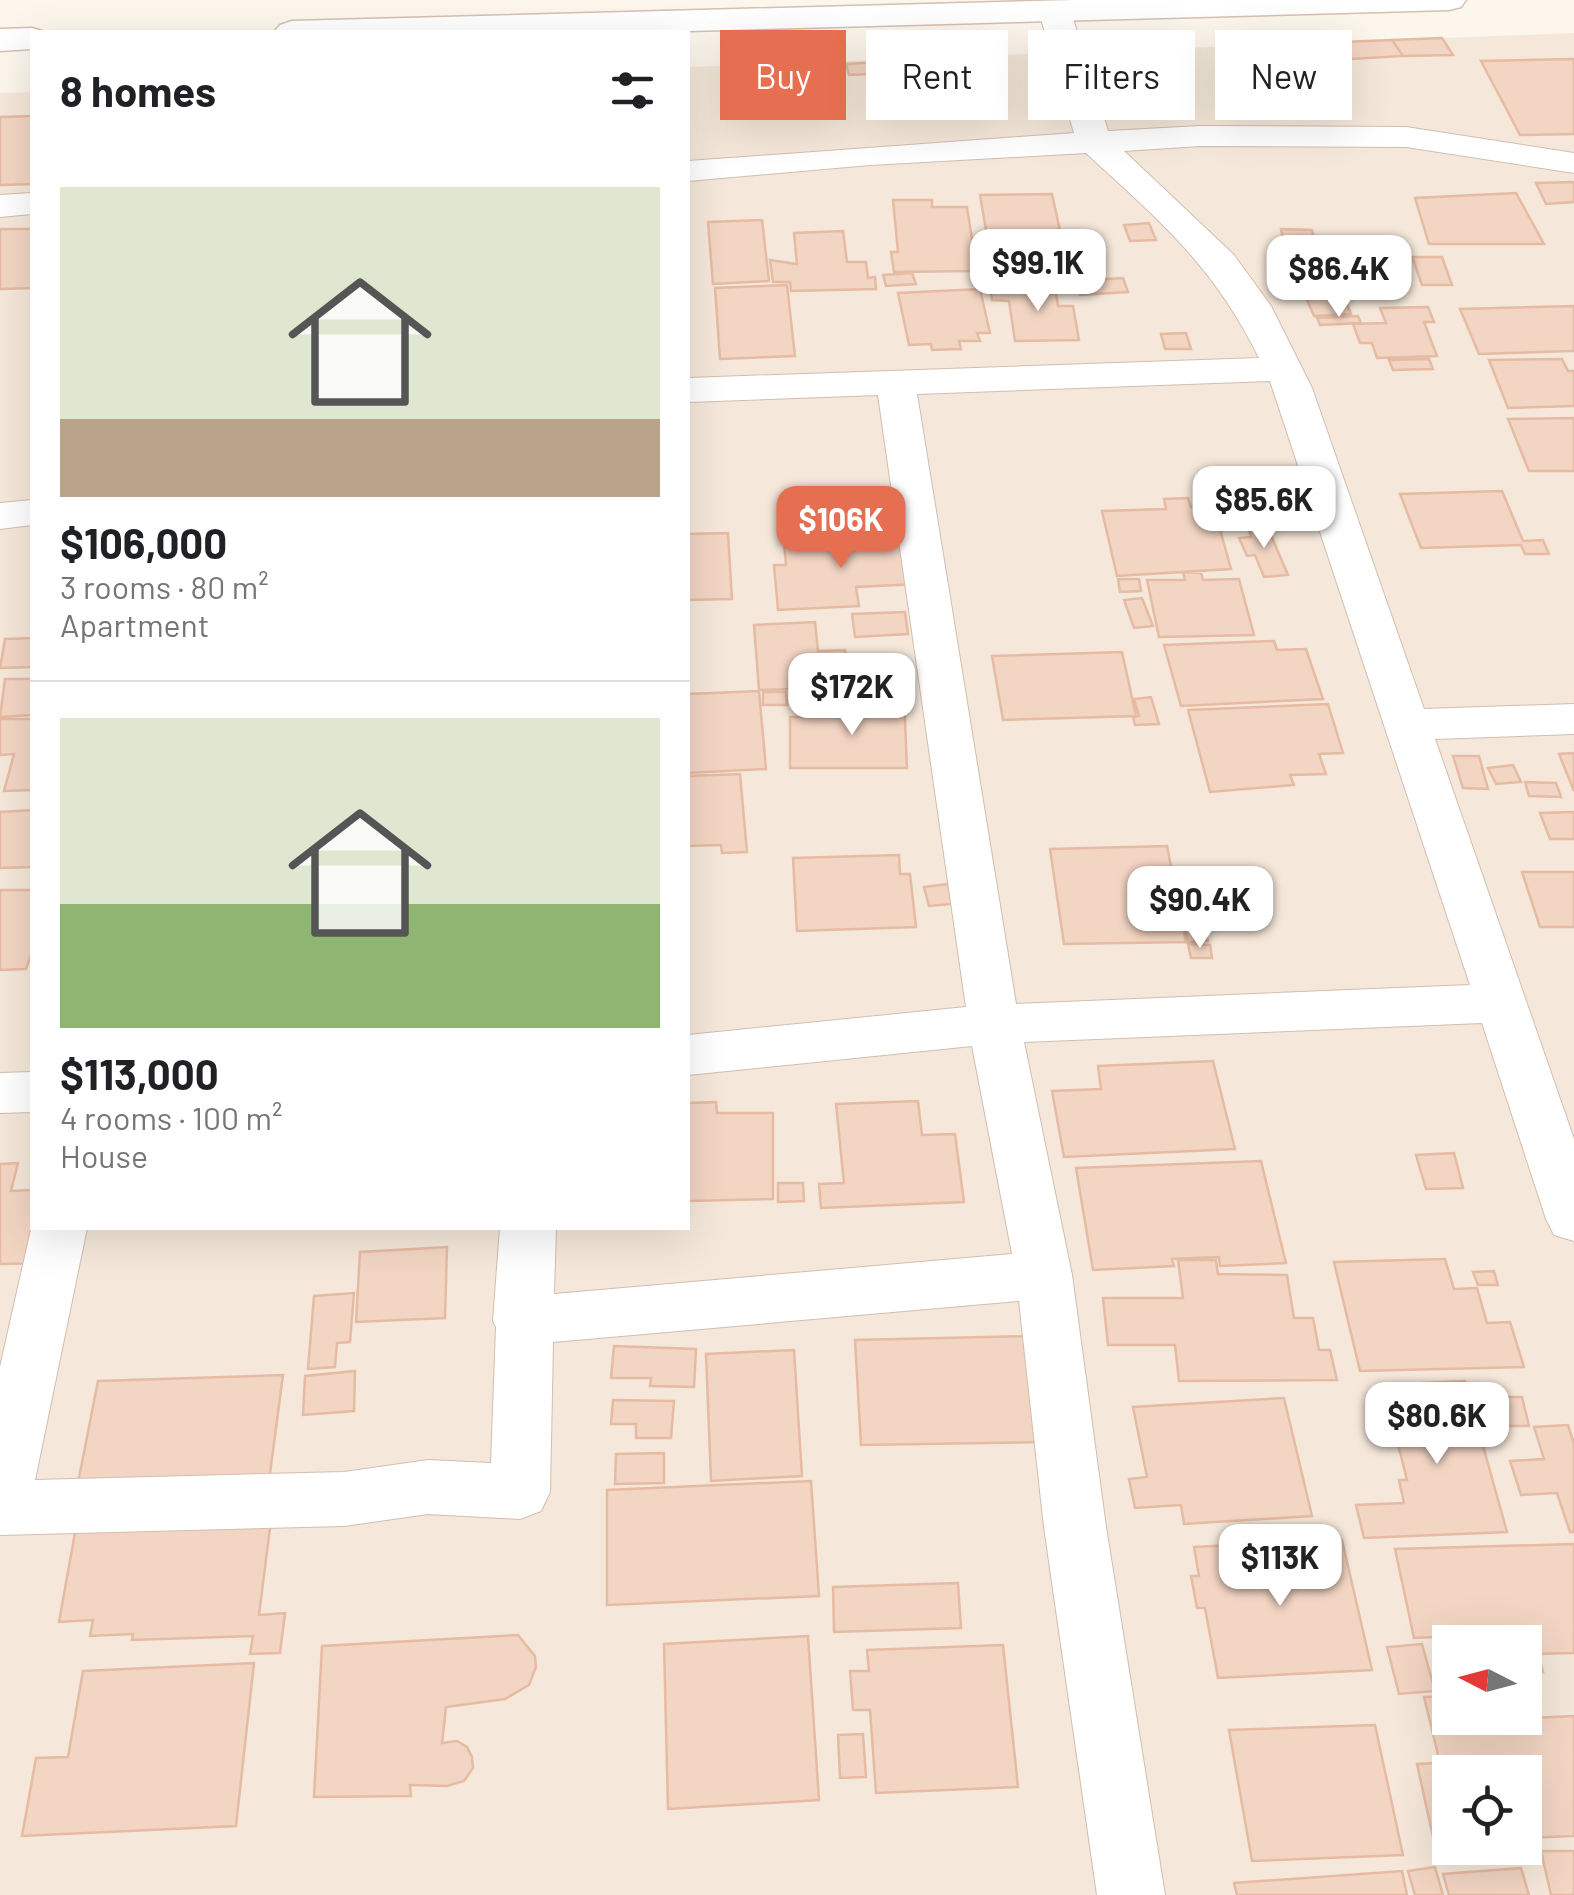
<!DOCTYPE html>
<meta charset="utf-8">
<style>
:root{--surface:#fff;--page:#f6f6f6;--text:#202124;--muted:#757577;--line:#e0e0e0;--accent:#e76f51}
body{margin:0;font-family:Barlow,sans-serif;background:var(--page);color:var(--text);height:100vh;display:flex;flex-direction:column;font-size:38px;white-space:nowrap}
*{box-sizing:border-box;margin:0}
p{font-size:32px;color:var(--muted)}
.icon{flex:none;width:55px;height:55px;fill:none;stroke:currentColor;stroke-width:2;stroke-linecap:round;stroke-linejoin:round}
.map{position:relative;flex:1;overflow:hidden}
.details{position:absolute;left:30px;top:30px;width:660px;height:1200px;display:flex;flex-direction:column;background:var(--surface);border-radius:0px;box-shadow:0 10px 40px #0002}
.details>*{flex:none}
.top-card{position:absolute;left:720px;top:30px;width:702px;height:90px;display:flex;gap:20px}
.needle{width:65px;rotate:276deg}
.controls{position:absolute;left:1432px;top:1625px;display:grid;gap:20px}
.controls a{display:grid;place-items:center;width:110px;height:110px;border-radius:0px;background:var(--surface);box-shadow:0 10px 40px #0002;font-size:50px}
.price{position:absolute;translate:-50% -85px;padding:0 22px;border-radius:20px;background:#fff;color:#222;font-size:32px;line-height:65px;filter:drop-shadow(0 2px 5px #0008)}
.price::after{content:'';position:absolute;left:50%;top:60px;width:30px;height:22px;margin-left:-15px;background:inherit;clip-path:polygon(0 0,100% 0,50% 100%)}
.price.selected{background:var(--accent);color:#fff}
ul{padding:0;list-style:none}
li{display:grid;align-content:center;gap:20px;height:530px;padding:0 30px}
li+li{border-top:2px solid var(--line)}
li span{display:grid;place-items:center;height:310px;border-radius:0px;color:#555}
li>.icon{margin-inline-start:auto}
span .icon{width:180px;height:180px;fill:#fffc;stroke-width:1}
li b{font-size:42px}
h2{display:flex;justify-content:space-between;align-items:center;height:120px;padding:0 30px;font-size:42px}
.tag{padding:0 35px;border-radius:0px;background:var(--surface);box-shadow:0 10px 40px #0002;font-size:35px;line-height:90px}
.tag.selected{background:var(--accent);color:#fff}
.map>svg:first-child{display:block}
.residential{fill:#f5e8da;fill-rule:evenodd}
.building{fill:#f3d5c3;stroke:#e6bba3;stroke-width:2.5}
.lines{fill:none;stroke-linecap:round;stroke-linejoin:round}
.street-casing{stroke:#d1beb0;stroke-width:2}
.secondary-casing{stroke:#d6c0b0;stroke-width:3}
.street{fill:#fff;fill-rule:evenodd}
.secondary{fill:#fff;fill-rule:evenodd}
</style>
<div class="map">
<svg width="1574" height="1895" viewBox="0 0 1574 1895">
<rect width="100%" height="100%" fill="#fdf6ec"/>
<path class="residential" d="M1574 33V1895H0V93L32 92V1228H688V67ZM1450 1642H1525V1718H1450ZM1450 1772H1525V1848H1450Z"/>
<path class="building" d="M1336 36 1352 59 1301 60 1291 38Z
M1442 38 1453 55 1403 56 1392 40Z
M805 39 806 54 773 56 770 42Z
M1392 40 1403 56 1352 59 1342 42Z
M806 54 815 76 780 79 773 56Z
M1574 59V134L1520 135 1481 61Z
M882 62 888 73 849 75 846 64Z
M32 116V184L0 185V117Z
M1574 182V202L1546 204 1536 183Z
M1516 193 1544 244H1429L1415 198Z
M1052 194 1066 258 991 260 980 195Z
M893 200H932V207H967L977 271 894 272 891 252H898Z
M762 220 769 281 713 284 708 222Z
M1149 223 1156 240 1130 241 1124 225Z
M0 229H32V288L0 289Z
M1281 229 1312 230 1320 266 1289 265Z
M843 231 847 262H866L868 278 875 277 876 289 791 291 790 282H773L770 260 797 264 794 233Z
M1412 257H1442L1452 285H1422Z
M1290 269H1321L1325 285 1294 284Z
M1388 272 1402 293 1382 295 1368 274Z
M912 273 916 284 886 286 883 275Z
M1123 278 1128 292 1080 295 1075 281Z
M787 285 795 356 720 359 715 288Z
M1055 286 1058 306H1073L1079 340 1015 341 1009 301 992 300 990 287Z
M980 289 990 333H977L980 341H959L961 349 932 350 931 344 909 345 898 293Z
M1341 289 1351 314 1314 316 1303 291Z
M1574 306V351L1479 354 1460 309Z
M1428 307 1434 322H1424L1437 356 1377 358 1372 343H1360L1353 324 1386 323 1380 308Z
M1358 316 1361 323 1320 325 1317 318Z
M1186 333 1191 349H1165L1161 334Z
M1429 359 1433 369 1393 370 1389 360Z
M1562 359 1568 371H1574V406L1508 408 1489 360Z
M1574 418V471H1529L1508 419Z
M1502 491 1523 541 1543 540 1549 554H1525L1521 545 1421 548 1400 494Z
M1249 495 1256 521 1218 522 1231 569 1117 576 1102 511 1166 509 1164 499 1188 498 1191 507H1223L1220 496Z
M1267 526 1288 575 1264 577 1255 555 1247 556 1239 538 1251 537 1248 527Z
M728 533 732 599 688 600V534Z
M911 538 918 584 856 587 859 606 778 610 774 565H786L784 543Z
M1183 572 1201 573 1203 580 1239 579 1254 635 1159 637 1147 580H1185Z
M1118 579H1139L1141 591 1120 592Z
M1142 598 1153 626 1134 628 1124 600Z
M905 612 908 634 855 637 852 614Z
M815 622 818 651 845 650 849 677 789 680V689L759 690 754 625Z
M32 638V667L0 668 5 639Z
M1274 641 1277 650 1306 649 1323 699 1181 706 1164 645Z
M1122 652 1136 716 1003 720 992 656Z
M5 679H32V715L0 717Z
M759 691 766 769 688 773V694Z
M763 692H786L787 705H763Z
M1151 697 1159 724 1135 725 1133 717 1139 716 1134 699Z
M853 698H904L907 768H790V717H855Z
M1328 704 1343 753 1319 754 1326 774 1290 775 1294 785 1210 792 1188 710Z
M0 719H32V790L4 791 14 754 0 755Z
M1574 753V791L1559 754Z
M1453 756H1479L1488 789 1463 788Z
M1513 765 1521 782 1496 784 1488 768Z
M740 774 747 852 722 853 721 845 688 846V776Z
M1525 782 1556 783 1561 797 1529 796Z
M32 810V867L0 868V812Z
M1574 812V839H1550L1540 813Z
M1167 846 1186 942 1064 944 1050 849Z
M899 855 900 874H910L916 927 797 931 793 858Z
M1522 872H1574V927H1540Z
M948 884 953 904 929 906 924 887Z
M0 890H32V952L26 969 0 970Z
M1203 923 1208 941 1188 942 1184 924Z
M1188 944 1210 945 1212 958H1191Z
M1213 1061 1235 1149 1064 1157 1052 1091 1101 1089 1098 1066Z
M918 1101 922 1135 955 1134 964 1202 821 1208 819 1184 844 1183 836 1104Z
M716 1102 717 1113H773V1199L688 1201V1103Z
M1454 1153 1463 1188 1426 1189 1416 1155Z
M1261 1161 1286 1263 1220 1266 1219 1257 1172 1259 1174 1266 1093 1270 1076 1168Z
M18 1163 11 1191 32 1190V1228L41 1263 0 1264V1164Z
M778 1183H803L804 1201 778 1202Z
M447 1247 445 1318 356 1322 360 1252Z
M1445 1259 1454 1289 1477 1288 1487 1323 1510 1322 1524 1367 1360 1371 1334 1262Z
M1178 1260H1216L1218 1274 1287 1275 1294 1318H1313L1319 1350H1330L1337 1380 1179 1381 1175 1345H1108L1103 1298H1183Z
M1494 1271 1498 1285H1478L1473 1272Z
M354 1293 350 1342 337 1343 335 1367 308 1369 314 1296Z
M1033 1336 1045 1442 861 1445 855 1340Z
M614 1346 696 1349 694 1387 650 1386 651 1378H611Z
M794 1350 802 1476 711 1481 706 1354Z
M355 1371 354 1411 303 1415 305 1376Z
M283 1375 269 1481 77 1488 98 1381Z
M1465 1381 1507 1532 1364 1538 1356 1505 1404 1503 1399 1480H1407L1383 1385Z
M1490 1397H1522L1529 1426H1497Z
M1284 1398 1312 1516 1184 1524 1181 1505 1135 1508 1129 1479 1147 1477 1133 1407Z
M613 1400 674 1401 671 1438H636V1424H611Z
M1568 1425 1574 1444V1532H1570L1557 1493 1521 1495 1510 1461 1544 1459 1534 1427Z
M664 1453V1483L615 1484 616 1454Z
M811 1481 819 1596 607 1605V1490Z
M271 1520 259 1615 285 1613 280 1653 250 1654 253 1636 132 1640 133 1634 90 1636 93 1620 59 1622 76 1527Z
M1342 1540 1372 1670 1218 1678 1205 1608H1197L1191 1576H1199L1194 1547Z
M1574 1544V1653L1538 1654 1543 1672 1525 1673V1642H1450V1675H1447L1437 1637 1414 1638 1395 1549Z
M958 1583 961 1628 834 1632 833 1587Z
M518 1635 535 1656 536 1667 529 1685 505 1699 446 1707 442 1743 457 1741 467 1747 472 1757 473 1768 464 1781 447 1786 410 1785 411 1796 314 1797 322 1646Z
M808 1636 819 1800 668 1809 664 1644Z
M1422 1644 1435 1691 1399 1694 1387 1647Z
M1003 1645 1018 1787 876 1793 870 1710H853L850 1671H869L867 1650Z
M254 1663 236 1826 22 1836 36 1758 68 1757 83 1671Z
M1450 1696V1718H1525V1701L1529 1718 1574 1716V1836L1525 1838V1772H1450V1848H1466L1469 1862 1439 1864 1417 1764 1440 1763 1424 1697Z
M1375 1725 1403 1855 1252 1861 1229 1730Z
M863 1734 866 1777 840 1778 838 1735Z
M1541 1851H1574V1895H1551Z
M1435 1867 1443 1895H1415L1408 1871Z
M1521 1868 1529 1895H1449L1443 1874Z
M1402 1871 1407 1895H1237L1234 1883Z"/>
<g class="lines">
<defs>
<path id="street" d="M1055 3 1066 5 1071 12 1108 131 1200 126 1406 127 1574 153V173L1406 147 1200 146 1124 151 1234 255 1271 306 1312 388 1424 709 1574 704V734L1435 739 1574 1139V1241L1554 1235 1546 1219 1482 1023 1024 1042 1072 1275 1106 1527 1165 1895H1097L1044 1527 1019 1301 553 1342 550 1492 541 1511 520 1519 428 1514 344 1526 0 1535V1367L32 1225 87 1228 35 1480 344 1472 428 1460 491 1463 496 1327 493 1321 500 1228H556L554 1294 1012 1254 972 1046 688 1075V1035L966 1007 878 395 688 402V378L1259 358C1213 265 1161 222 1086 153L870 165 688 181V161L1074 133 1039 12 1044 5ZM1270 381 1470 985 1016 1004 917 394Z
M32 193V214L0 217V195Z
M32 500V525L0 529V503Z
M32 1072V1112L0 1113V1073Z"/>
<path id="secondary" d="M1074 0H1466L1461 7 1449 10 652 32H274L280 25 292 21Z
M32 28 45 32H32V49L0 51V29Z"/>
</defs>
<use href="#street" class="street-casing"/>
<use href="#secondary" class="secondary-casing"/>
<use href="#street" class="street"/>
<use href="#secondary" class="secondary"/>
</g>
</svg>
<div class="controls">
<a><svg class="needle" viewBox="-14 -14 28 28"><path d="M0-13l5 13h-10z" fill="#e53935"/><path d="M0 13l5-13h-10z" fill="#757577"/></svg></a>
<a><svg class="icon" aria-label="locate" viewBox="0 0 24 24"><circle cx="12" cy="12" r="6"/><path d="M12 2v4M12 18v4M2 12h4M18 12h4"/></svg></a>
</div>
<b class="price" style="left:1038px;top:314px">$99.1K</b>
<b class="price" style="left:1339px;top:320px">$86.4K</b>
<b class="price" style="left:1264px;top:551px">$85.6K</b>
<b class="price selected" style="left:841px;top:571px">$106K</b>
<b class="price" style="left:852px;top:738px">$172K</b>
<b class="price" style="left:1200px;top:951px">$90.4K</b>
<b class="price" style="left:1437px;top:1467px">$80.6K</b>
<b class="price" style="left:1280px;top:1609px">$113K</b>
<div class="top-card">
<a class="tag selected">Buy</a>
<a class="tag">Rent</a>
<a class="tag">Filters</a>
<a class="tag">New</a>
</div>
<section class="details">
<h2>8 homes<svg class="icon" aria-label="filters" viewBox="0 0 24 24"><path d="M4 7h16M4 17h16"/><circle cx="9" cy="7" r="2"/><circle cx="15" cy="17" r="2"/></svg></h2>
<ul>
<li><span style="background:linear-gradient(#dfe7d0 75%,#b9a48a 0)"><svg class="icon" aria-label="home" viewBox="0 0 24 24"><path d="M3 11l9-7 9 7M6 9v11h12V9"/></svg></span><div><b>$106,000</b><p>3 rooms · 80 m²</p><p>Apartment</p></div></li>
<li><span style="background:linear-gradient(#dfe7d0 60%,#8fb573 0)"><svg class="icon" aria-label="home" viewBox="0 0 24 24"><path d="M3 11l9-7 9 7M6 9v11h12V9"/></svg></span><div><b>$113,000</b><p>4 rooms · 100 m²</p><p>House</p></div></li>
</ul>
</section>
</div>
